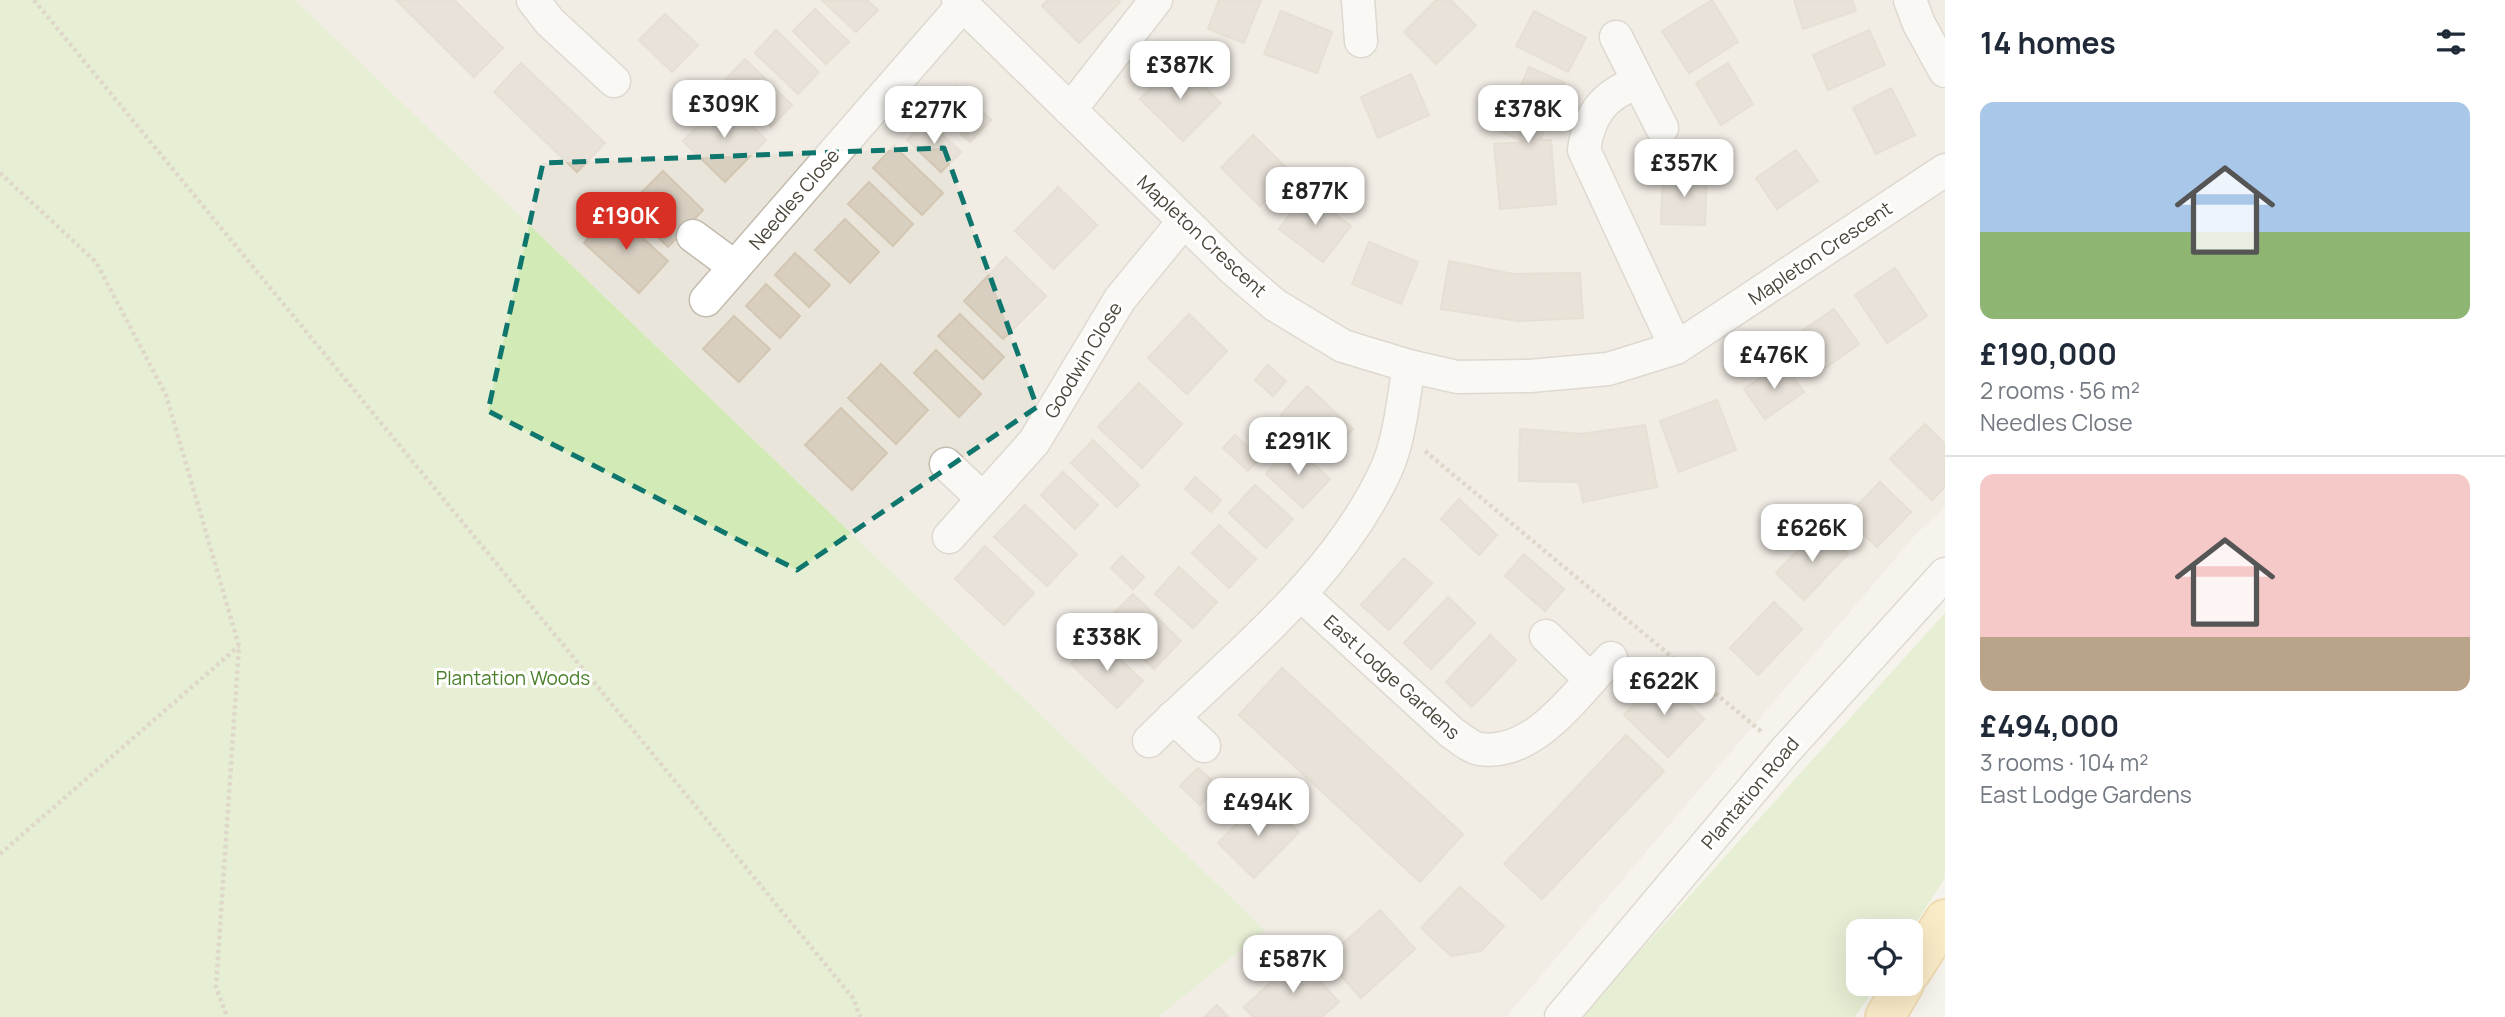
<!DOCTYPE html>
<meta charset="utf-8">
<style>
:root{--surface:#fff;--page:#f6f6f7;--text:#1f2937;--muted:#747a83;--line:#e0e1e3;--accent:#d93025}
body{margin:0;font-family:Manrope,sans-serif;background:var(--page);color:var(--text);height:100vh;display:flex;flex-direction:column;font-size:26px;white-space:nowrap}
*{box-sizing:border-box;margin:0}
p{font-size:23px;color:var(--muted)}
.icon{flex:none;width:38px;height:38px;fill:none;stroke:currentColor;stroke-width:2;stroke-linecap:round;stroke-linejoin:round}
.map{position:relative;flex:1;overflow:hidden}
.drawer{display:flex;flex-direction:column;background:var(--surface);width:560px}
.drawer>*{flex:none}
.fabs{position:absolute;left:1846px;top:919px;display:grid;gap:14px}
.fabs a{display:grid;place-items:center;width:77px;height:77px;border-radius:14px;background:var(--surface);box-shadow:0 7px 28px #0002;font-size:35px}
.price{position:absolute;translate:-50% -60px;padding:0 16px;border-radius:14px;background:#fff;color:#222;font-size:23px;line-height:46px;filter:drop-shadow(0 2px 4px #0008)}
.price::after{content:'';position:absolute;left:50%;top:42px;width:21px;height:16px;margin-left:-10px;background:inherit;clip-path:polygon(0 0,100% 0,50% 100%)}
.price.on{background:var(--accent);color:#fff}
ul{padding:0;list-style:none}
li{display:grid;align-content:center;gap:14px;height:371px;padding:0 35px}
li+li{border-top:2px solid var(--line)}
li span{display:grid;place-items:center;height:217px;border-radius:14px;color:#555}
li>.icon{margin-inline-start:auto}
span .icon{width:126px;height:126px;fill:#fffc;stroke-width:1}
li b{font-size:30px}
h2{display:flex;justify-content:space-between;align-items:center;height:84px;padding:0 35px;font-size:30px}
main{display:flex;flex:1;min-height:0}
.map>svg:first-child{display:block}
.residential{fill:#eae5da}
.green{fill:#d2eab5}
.building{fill:#d8cfc1;stroke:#d3c7b4;stroke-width:2}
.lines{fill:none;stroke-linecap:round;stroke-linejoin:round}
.street-casing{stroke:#c2bbae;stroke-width:35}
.primary-casing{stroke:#e6c16a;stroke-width:42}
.path{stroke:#c4b79f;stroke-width:4.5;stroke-dasharray:3.5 3.5;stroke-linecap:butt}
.street{stroke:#fff;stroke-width:32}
.primary{stroke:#ffe39c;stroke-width:38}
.marked{fill:none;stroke:#0f766e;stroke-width:5;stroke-dasharray:14 9;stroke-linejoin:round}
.labels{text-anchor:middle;stroke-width:6;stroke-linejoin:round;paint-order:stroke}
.street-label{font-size:19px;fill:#4b4439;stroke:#fff}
.park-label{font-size:19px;fill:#4a7f2a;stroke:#fff}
</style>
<main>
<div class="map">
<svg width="1945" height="1017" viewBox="0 0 1945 1017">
<rect width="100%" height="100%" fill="#f6f3ec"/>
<path class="residential" d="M295 0H1945V508L1916 534 1506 1017H1158L1265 930Z"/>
<path class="green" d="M0 0H295L1265 930 1158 1017H0Z
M1945 613V878L1911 931H1858V984H1877L1855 1017H1580Z"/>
<path class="building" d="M396 0H454L503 48 474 77Z
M867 0 878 10 856 32 823 1Z
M1048 0H1119L1120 2 1079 43 1042 6Z
M1219 0H1261L1244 43 1208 29Z
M1436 0H1451L1476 25 1436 64 1404 32Z
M1712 0 1738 42 1689 73 1662 31Z
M1794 0H1852L1856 11 1803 29Z
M815 9 849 42 826 64 793 31Z
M1281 11 1332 32 1317 73 1264 54Z
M1534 11 1586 38 1568 72 1516 46Z
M665 14 698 45 672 72 639 40Z
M776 30 819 72 798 94 755 53Z
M1869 30 1885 65 1828 90 1813 55Z
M745 59 792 105 771 127 724 81Z
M1178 61 1221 103 1183 141 1140 99Z
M521 63 605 143 577 172 494 92Z
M1728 63 1753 104 1721 125 1696 83Z
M1529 67 1565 83 1540 140H1551L1556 204 1500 209 1494 144 1525 142 1501 132Z
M1411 74 1429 115 1378 138 1361 97Z
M956 86 991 120 970 142 935 109Z
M1891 88 1915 135 1876 154 1853 108Z
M724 99 766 140 725 182 683 141Z
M927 120 961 152 941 172 907 140Z
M1253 135 1292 173 1260 206 1221 168Z
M894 146 943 193 922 215 873 168Z
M1796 150 1818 181 1777 209 1756 178Z
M663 171 703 210 668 247 627 207Z
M1663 172 1707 173 1705 225 1661 224Z
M869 182 913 224 893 246 848 204Z
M1058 187 1097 225 1054 269 1015 231Z
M1306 193 1351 226 1323 262 1279 229Z
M613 211 668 261 639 293 584 243Z
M845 219 879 252 850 283 815 250Z
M1369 242 1418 262 1401 304 1352 284Z
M795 253 830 285 809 307 775 275Z
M1006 257 1046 296 1003 339 964 301Z
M1449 261 1513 274 1580 273 1583 318 1518 321 1441 309Z
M1895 268 1927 316 1887 343 1855 295Z
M766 284 800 316 780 338 746 306Z
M1834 309 1859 344 1818 373 1793 337Z
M960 314 1004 357 983 379 938 336Z
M1189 314 1227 351 1187 394 1148 358Z
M734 316 770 349 739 382 703 349Z
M936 350 981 394 959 417 914 373Z
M1783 362 1804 392 1765 419 1744 389Z
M881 364 928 410 896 444 848 398Z
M1268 365 1286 381 1273 396 1255 380Z
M1139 383 1182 424 1142 468 1098 427Z
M1307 386 1353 429 1327 457 1281 415Z
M1717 400 1736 450 1679 472 1660 421Z
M841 408 887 453 852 490 805 445Z
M1925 424 1945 444V487L1932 500 1890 459Z
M1645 425 1657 487 1583 502 1579 482 1519 481 1520 429 1580 434Z
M1235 435 1260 458 1248 471 1223 448Z
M1093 440 1139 485 1117 507 1071 463Z
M1292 445 1330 479 1303 508 1266 474Z
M1063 472 1098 505 1075 529 1041 495Z
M1195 477 1221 500 1211 512 1185 489Z
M1880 482 1911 512 1877 547 1846 517Z
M1255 485 1293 519 1266 548 1229 513Z
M1459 499 1497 535 1479 555 1441 519Z
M1025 505 1077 554 1047 586 994 537Z
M1219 525 1256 559 1229 588 1192 553Z
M1821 527 1848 554 1804 600 1776 573Z
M985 546 1034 593 1004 625 955 579Z
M1524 554 1564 589 1545 611 1505 576Z
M1122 556 1144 577 1133 589 1111 568Z
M1404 558 1432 583 1389 630 1361 605Z
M1179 567 1217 602 1193 628 1155 594Z
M1133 594 1181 641 1154 669 1105 622Z
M1448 597 1475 623 1431 669 1404 643Z
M1774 602 1802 629 1758 675 1730 648Z
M1490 635 1516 660 1472 707 1446 682Z
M1097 637 1143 681 1117 708 1071 664Z
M1282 668 1463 834 1420 882 1239 715Z
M1661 678 1704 719 1668 757 1624 715Z
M1626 735 1664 771 1542 899 1504 864Z
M1198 768 1218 786 1200 805 1180 786Z
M1263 797 1299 832 1254 878 1218 843Z
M1460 887 1504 926 1481 951 1451 956 1421 928Z
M1380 910 1415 949 1361 998 1326 959Z
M1298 957 1339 1002 1322 1017H1253L1244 1007Z
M1217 1005 1228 1017H1204Z"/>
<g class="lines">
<defs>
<path id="street" d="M533 0 550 22 614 81
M958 0 1233 269 1275 305 1343 346 1409 366 1457 377 1530 376 1608 369 1676 348 1945 170
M1358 0 1361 41
M1910 0 1919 24 1945 71
M1616 37 1662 128
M1637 83C1603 95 1589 115 1584 150L1676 348
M1070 110 1156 0
M693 236 735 267
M706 300 963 5
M946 464 983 499
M949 537 1034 442 1120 299 1184 221
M1300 594 1452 733C1460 738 1471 748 1480 749 1535 757 1577 692 1611 658
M1546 636 1590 679
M1173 717 1204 746
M1149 741C1233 658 1336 579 1386 470 1400 439 1403 400 1409 366
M1561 1017 1785 751 1945 574"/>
<path id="primary" d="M1911 972 1945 919
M1885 1017 1904 984"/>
</defs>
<use href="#street" class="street-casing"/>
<use href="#primary" class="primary-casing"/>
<path class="path" d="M34 0 853 998 860 1017
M0 173 96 262 166 395 239 646 216 987 227 1017
M1425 451 1763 733
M0 854 239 646"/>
<use href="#street" class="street"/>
<use href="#primary" class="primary"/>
</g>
<path d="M0 0H1945V1017H0ZM944 148 1037 407 797 570 488 411 543 163Z" fill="#f6f3ec" fill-opacity=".55" fill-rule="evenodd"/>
<path class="marked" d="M944 148 1037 407 797 570 488 411 543 163Z"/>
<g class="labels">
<g class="street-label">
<text transform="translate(794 199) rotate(-49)" y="7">Needles Close</text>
<text transform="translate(1202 236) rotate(43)" y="7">Mapleton Crescent</text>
<text transform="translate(1820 253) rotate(-34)" y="7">Mapleton Crescent</text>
<text transform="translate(1083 360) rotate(-59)" y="7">Goodwin Close</text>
<text transform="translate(1392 677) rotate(42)" y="7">East Lodge Gardens</text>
<text transform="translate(1750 793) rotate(-50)" y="7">Plantation Road</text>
</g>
<g class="park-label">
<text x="513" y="685">Plantation Woods</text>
</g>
</g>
</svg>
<div class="fabs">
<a><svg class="icon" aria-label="locate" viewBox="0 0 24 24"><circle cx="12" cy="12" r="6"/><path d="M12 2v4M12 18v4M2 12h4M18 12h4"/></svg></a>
</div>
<b class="price" style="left:1180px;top:101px">£387K</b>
<b class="price" style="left:724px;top:140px">£309K</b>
<b class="price" style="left:1528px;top:145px">£378K</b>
<b class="price" style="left:934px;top:146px">£277K</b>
<b class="price" style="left:1684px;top:199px">£357K</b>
<b class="price" style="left:1315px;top:227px">£877K</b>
<b class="price on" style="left:626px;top:252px">£190K</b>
<b class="price" style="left:1774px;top:391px">£476K</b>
<b class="price" style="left:1298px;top:477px">£291K</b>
<b class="price" style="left:1812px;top:564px">£626K</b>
<b class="price" style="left:1107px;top:673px">£338K</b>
<b class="price" style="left:1664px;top:717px">£622K</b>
<b class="price" style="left:1258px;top:838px">£494K</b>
<b class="price" style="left:1293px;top:995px">£587K</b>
</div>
<section class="drawer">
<h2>14 homes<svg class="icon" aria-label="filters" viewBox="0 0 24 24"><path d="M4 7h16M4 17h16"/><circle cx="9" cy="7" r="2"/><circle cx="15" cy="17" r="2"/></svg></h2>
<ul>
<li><span style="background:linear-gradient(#a9c7e8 60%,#8fb573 0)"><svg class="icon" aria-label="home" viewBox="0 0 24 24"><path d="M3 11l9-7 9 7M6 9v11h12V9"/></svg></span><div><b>£190,000</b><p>2 rooms · 56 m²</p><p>Needles Close</p></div></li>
<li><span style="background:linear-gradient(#f6c9c9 75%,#b9a48a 0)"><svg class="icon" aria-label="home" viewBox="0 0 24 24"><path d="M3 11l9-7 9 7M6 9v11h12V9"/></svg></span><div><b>£494,000</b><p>3 rooms · 104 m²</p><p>East Lodge Gardens</p></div></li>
</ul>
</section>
</main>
